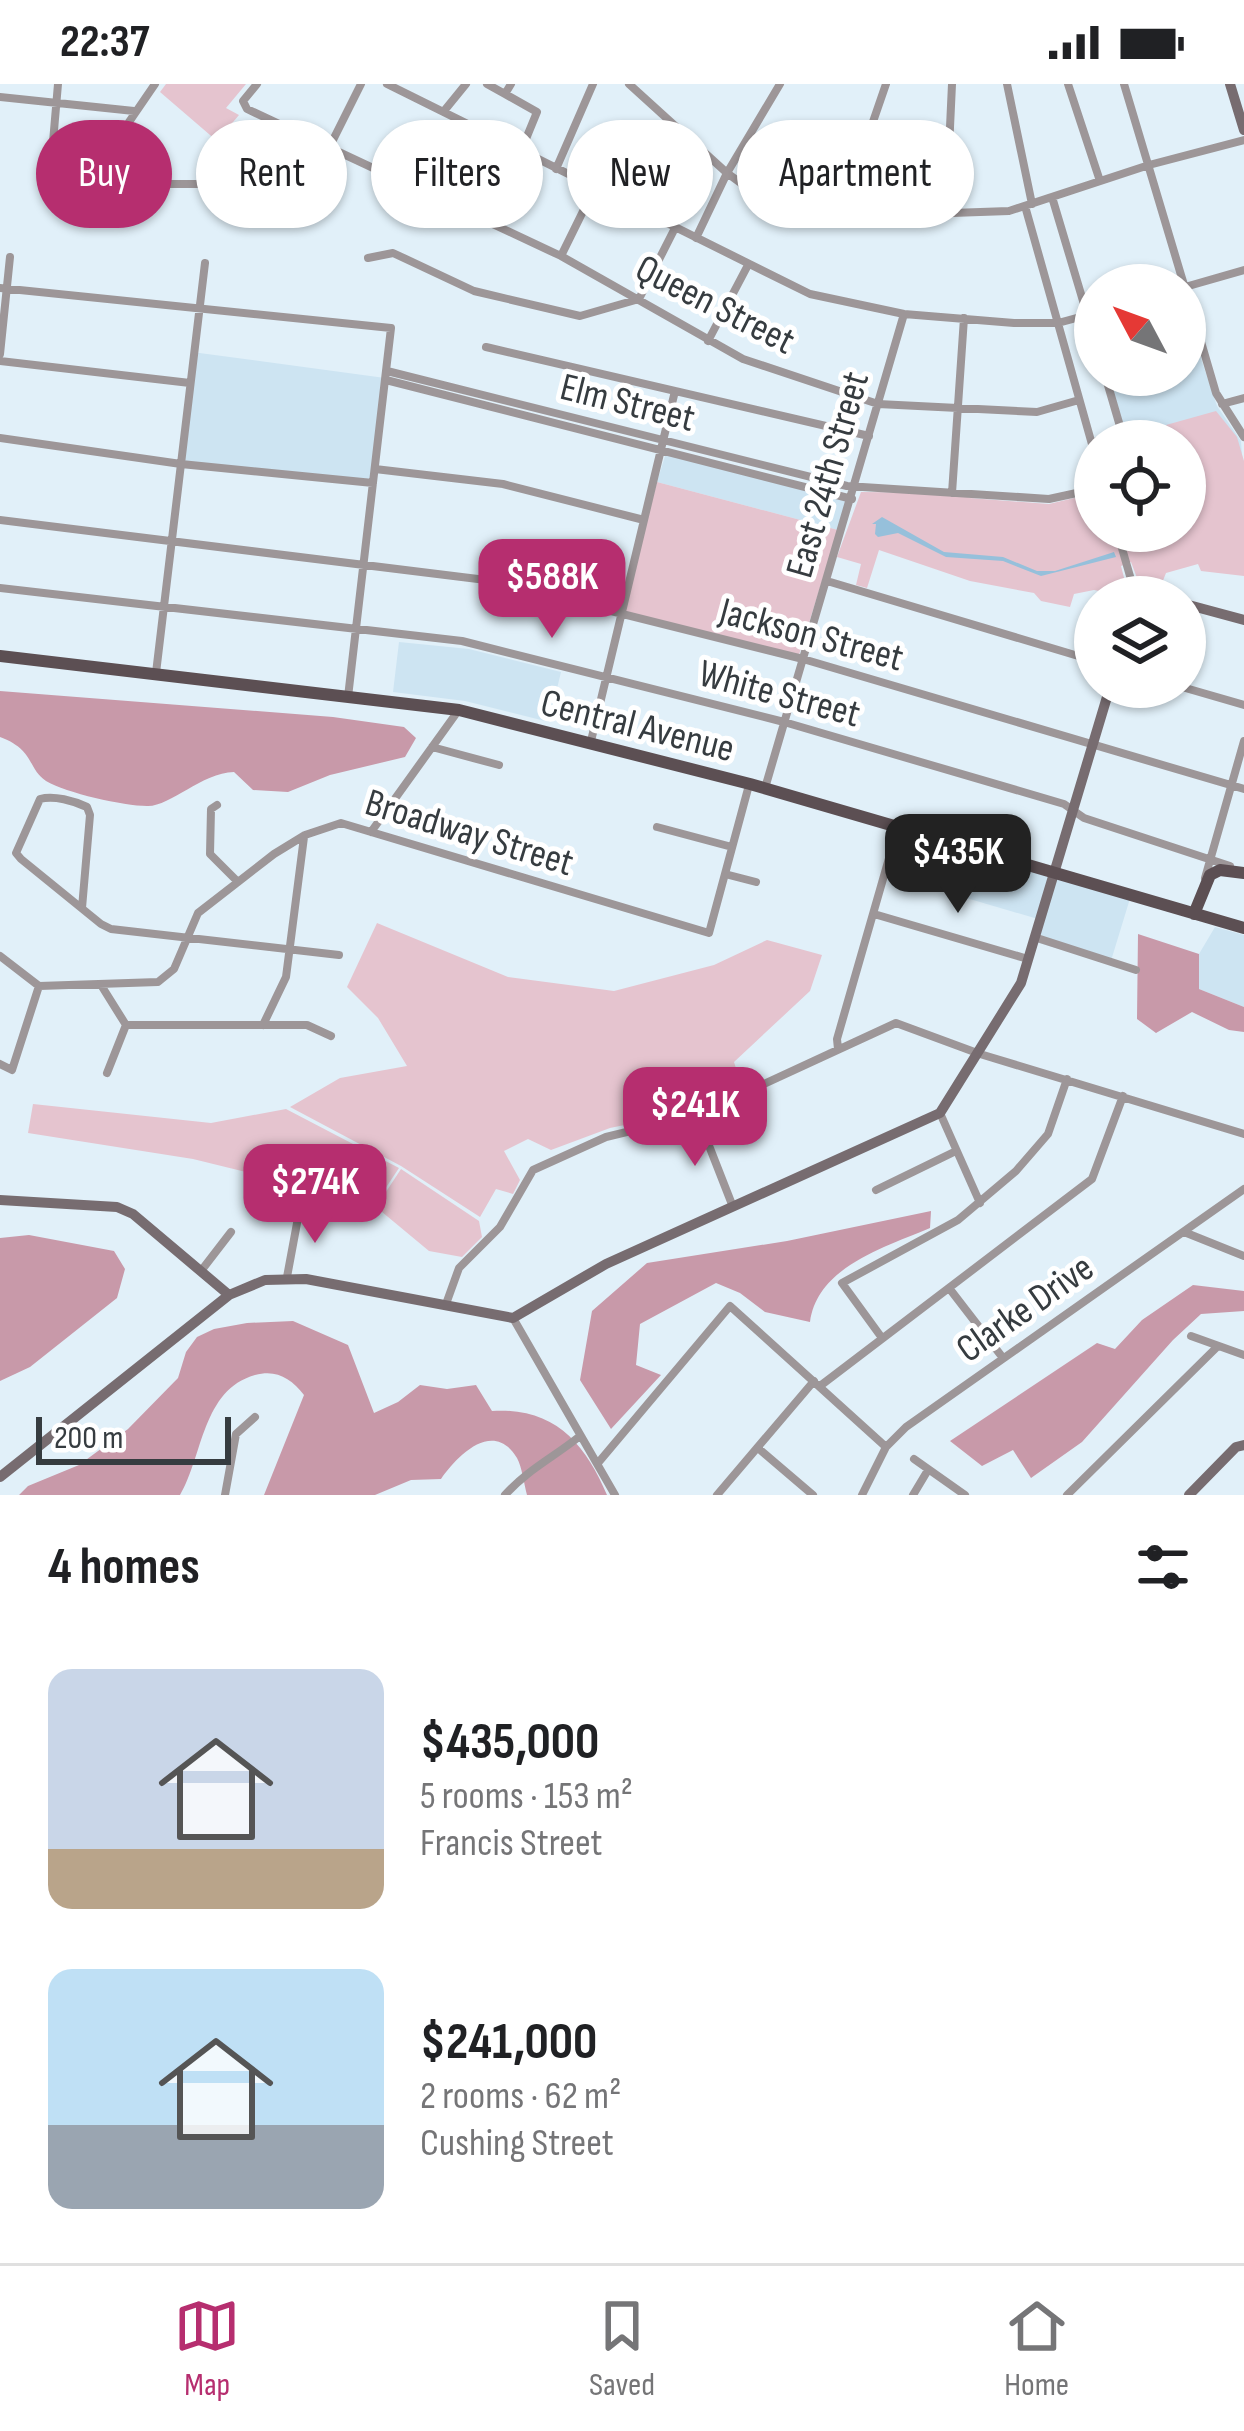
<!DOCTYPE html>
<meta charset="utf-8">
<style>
:root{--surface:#fff;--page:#f6f6f6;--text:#202124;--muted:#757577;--line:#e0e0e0;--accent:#b62e6f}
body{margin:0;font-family:"Sofia Sans Condensed",sans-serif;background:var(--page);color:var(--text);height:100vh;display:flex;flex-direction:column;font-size:45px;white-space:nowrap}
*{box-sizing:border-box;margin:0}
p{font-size:39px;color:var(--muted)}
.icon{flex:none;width:66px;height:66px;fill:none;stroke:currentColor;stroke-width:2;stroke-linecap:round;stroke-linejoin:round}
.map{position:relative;height:1411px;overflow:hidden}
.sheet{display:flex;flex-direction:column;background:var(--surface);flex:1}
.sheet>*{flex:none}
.guide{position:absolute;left:36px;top:36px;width:1173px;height:108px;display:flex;gap:24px}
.needle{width:78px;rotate:311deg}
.tools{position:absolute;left:1074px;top:180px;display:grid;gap:24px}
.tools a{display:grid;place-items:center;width:132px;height:132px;border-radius:50%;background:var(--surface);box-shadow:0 3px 9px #0004;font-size:60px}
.scale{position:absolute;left:36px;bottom:30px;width:195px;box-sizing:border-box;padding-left:12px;border:6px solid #363c40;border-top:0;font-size:33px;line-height:42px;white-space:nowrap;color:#363c40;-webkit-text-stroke:9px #fff;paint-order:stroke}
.price{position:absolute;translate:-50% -102px;padding:0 27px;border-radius:24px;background:var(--accent);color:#fff;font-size:39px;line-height:78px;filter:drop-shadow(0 3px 6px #0008)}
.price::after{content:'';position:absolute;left:50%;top:72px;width:36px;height:27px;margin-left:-18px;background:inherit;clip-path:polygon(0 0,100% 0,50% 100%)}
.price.active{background:#222;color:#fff}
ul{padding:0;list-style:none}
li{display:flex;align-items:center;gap:36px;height:300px;padding:0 48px}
li span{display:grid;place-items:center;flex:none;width:336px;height:240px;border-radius:24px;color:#555}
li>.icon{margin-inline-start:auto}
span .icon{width:144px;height:144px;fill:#fffc;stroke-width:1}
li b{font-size:51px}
h2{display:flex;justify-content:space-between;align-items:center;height:144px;padding:0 48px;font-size:51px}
.tag{padding:0 42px;border-radius:54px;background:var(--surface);box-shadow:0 3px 9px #0004;font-size:42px;line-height:108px}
.tag.active{background:var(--accent);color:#fff}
.status{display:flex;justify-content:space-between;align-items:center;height:84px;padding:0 60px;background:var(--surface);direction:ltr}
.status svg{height:33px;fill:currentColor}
.tabs{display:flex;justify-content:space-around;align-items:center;height:168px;border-top:3px solid var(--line);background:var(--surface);font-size:33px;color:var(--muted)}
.tabs a{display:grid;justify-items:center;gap:6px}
.tabs .active{color:var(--accent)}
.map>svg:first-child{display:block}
.built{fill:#cde4f2}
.green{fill:#e5c4cf}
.forest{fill:#c899a9}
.water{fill:#96c0db}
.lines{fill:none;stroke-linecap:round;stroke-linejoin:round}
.street{stroke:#9d9698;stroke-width:8}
.secondary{stroke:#776c70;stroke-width:10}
.primary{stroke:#5c4f53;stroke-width:12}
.labels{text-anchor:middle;stroke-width:10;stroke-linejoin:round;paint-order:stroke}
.street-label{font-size:39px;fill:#363c40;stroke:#fff}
</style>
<div class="status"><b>22:37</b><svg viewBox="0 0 49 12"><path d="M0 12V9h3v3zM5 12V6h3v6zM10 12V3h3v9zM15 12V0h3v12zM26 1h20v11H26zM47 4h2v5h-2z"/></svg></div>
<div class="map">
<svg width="1244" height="1411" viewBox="0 0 1244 1411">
<rect width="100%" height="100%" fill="#e1f0f9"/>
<path class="built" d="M1195 257 1217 322 1241 357 1244 403 1185 357H1126L1109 291H1185V260Z
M192 268 385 294 371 396 179 377Z
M666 369 846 416 838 446 657 398Z
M399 558 469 565 561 588 549 638 465 617 393 608Z
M977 763 1132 808 1110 880 1032 857 1038 835 963 813Z
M1215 843 1244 851V923L1199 905V870Z"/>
<path class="green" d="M166 0H246L226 24 239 31 217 57 160 8Z
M1216 327 1237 353 1244 377V492L1201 487 1198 480 1166 489 1158 509 1140 502 1131 478 1121 482 1129 513 1094 506 1074 510 1070 523 1041 517 1034 509 970 497 879 466 867 504 856 501 861 480 837 473 861 408 959 409 970 414 1049 420 1095 409V447H1111L1114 457 1125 454 1123 447H1185V357H1171L1166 341Z
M657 398 838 446 798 574 623 529Z
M377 839 508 893 614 907 714 881 767 856 822 871 810 907 734 978 741 1000 663 1033 610 1044 551 1066 528 1055 504 1067 520 1096 513 1110 496 1105 480 1133 401 1082 290 1023 340 994 407 982 378 934 347 903Z
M33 1020 211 1039 286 1025 399 1084 375 1120 193 1075 28 1049Z
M401 1085 479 1137 482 1153 462 1173 429 1167 376 1123Z"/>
<path class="forest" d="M0 607 333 633 404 643 416 654 405 673 330 691 288 708 253 706 234 688C201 689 170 723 147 722 124 722 66 709 46 697 27 684 35 666 0 653Z
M1138 850 1199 870V905L1244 923V948L1229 946 1192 928 1156 949 1137 935Z
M931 1127 930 1144C885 1163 817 1183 810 1238L765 1228 740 1209 716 1199 640 1240 636 1281 661 1291 611 1345 580 1296 592 1227 647 1179 787 1157Z
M29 1151 114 1167 125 1185 117 1214 30 1283 0 1297V1154Z
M1193 1201 1244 1207V1227L1201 1230 1173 1256 1082 1358 1031 1394 1013 1366 982 1382 950 1357 1097 1259 1115 1265 1142 1236Z
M293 1237 348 1261 374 1329 398 1318 420 1301 447 1305 476 1301 492 1327C554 1323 585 1359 607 1411H527C524 1400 522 1383 517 1374 493 1334 456 1373 441 1395L411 1396 375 1411H264L304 1311C291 1294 276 1285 255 1291 202 1306 203 1372 180 1411H19L28 1402 79 1381 128 1345 178 1294 186 1268 197 1253 214 1245 247 1239Z"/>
<path class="water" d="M882 433 944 468 1003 473 1037 487H1055L1114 468 1116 473 1041 492 1003 477 946 473 898 449 878 453 875 450 876 440H872Z"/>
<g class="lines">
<path class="street" d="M58 0 50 93 124 100H203L219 88 222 63 227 61 311 103
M257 0 243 17 247 25 561 172 743 275 878 320 1037 328 1079 316
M387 0 810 210 904 230 1014 239H1058L1095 229
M487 0 505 10 511 0
M629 0 727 89 753 108 923 130 1009 127 1149 81 1244 56
M1007 0 1032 120
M1068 0 1100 97
M1124 0 1184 201
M505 10 537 28 521 67
M0 13 134 27
M444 27 466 0
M556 85 593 0
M124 100 129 38 155 0
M1052 113 1095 257
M845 119 886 0
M1025 122 1095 371
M296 130 361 0
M946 130 952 0
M479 137 514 64
M696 154 727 89 780 0
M561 172 594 105
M368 174 393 169 474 207 580 232 639 215 675 144
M1185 203 1216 309 1244 353
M1185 203 1244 186
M0 204 391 244 348 613
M708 257 748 181
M486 263 869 352
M0 270 10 173
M0 277 190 299
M387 287 847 402 1049 415 1095 405
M386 296 852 415
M1222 320 1244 314
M0 354 181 380 373 399
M1097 357 1122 349 1105 291
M375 385 503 400 644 436
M952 409 964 234
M0 436 486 496 803 575 1244 705
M1117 447 1134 506
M827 497 1095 577
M0 504 462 557 784 638 1064 720 1084 734 1230 782
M156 589 205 179
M1182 603 1244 621
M591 657 675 307
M432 663 499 681
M765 704 904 230
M217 721 211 725 210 770 238 798
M657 743 732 763
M371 748 458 627
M725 790 756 798
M1205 794 1244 657
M82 824 90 731 87 723C74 717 54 711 40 715L16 769 21 775 101 840 111 845 339 871
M874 830 1028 875
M1037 854 1136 886
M0 872 39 902 158 898 174 885 198 829 274 770 305 751 341 739 709 849 749 701
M101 901 126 941H307L331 952
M263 941 286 893 304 753
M838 965 837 955 898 743
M0 980 12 986 39 902
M107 989 126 941
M940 1029 980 1119
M697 1031 733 1123
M876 1106 956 1067
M1184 1148 1244 1172
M201 1187 231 1148
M287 1193 300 1123
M949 1204 1003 1274
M446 1220 459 1184 500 1143 533 1086 606 1053 697 1031 896 939 980 970 1244 1050
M513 1234 615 1411
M1191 1252 1244 1271
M882 1254 842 1199 958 1136 1016 1087 1048 1050 1067 995
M820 1302 1092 1095 1123 1012
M758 1364 813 1411
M914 1375 965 1411
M598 1379 730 1222 886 1363
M225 1411 236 1350 255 1333
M505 1411C527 1386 554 1373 580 1352
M717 1411 814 1297
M862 1411 886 1363 906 1343 1244 1105
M913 1411 928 1386
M1067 1411 1218 1262"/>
<path class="secondary" d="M1230 0 1244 46
M1135 513 1134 506 1159 513
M1185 520 1244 536
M0 1116 117 1123 133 1130 229 1211
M0 1393 229 1211 265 1196 306 1195 513 1234 606 1180 940 1029 1021 899 1110 603
M1189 1411 1236 1363 1244 1361"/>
<path class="primary" d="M0 572 459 626 750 700 1244 844
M1194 830 1210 791 1220 786 1244 789"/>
</g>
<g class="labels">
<g class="street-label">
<text transform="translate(716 219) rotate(27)" y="14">Queen Street</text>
<text transform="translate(628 317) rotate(14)" y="14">Elm Street</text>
<text transform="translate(826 390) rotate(-74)" y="14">East 24th Street</text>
<text transform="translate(812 549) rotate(15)" y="14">Jackson Street</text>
<text transform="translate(780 608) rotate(15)" y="14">White Street</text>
<text transform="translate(638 640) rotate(14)" y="14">Central Avenue</text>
<text transform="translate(470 747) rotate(17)" y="14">Broadway Street</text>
<text transform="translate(1024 1223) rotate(-35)" y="14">Clarke Drive</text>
</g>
</g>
</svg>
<div class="tools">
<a><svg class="needle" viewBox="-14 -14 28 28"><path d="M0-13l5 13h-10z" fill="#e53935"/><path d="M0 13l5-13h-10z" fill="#757577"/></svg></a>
<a><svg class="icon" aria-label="locate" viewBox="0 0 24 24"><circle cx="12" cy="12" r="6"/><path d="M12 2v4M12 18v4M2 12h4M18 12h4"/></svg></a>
<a><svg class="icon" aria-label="layers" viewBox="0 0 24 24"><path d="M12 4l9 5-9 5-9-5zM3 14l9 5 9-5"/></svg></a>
</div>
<div class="scale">200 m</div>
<b class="price" style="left:552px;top:557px">$588K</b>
<b class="price active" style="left:958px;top:832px">$435K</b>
<b class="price" style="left:695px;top:1085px">$241K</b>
<b class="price" style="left:315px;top:1162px">$274K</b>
<div class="guide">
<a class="tag active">Buy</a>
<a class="tag">Rent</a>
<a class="tag">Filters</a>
<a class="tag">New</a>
<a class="tag">Apartment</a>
</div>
</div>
<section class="sheet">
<h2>4 homes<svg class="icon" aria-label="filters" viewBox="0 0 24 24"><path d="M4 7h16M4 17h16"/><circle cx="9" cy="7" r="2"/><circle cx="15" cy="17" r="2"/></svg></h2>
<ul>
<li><span style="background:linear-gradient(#c9d6e8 75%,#b9a48a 0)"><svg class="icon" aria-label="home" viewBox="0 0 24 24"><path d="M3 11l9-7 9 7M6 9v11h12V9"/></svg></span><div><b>$435,000</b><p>5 rooms · 153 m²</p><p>Francis Street</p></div></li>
<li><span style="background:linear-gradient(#bfe0f5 65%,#9aa5b1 0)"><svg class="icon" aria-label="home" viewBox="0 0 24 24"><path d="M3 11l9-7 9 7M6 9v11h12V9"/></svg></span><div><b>$241,000</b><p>2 rooms · 62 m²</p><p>Cushing Street</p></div></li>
</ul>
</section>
<nav class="tabs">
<a class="active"><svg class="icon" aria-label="map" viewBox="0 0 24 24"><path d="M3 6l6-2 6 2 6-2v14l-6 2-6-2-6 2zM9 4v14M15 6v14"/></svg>Map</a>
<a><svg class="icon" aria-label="saved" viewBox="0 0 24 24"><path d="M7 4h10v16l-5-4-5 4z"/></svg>Saved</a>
<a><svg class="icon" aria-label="home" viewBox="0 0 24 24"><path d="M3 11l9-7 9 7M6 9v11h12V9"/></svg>Home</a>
</nav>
